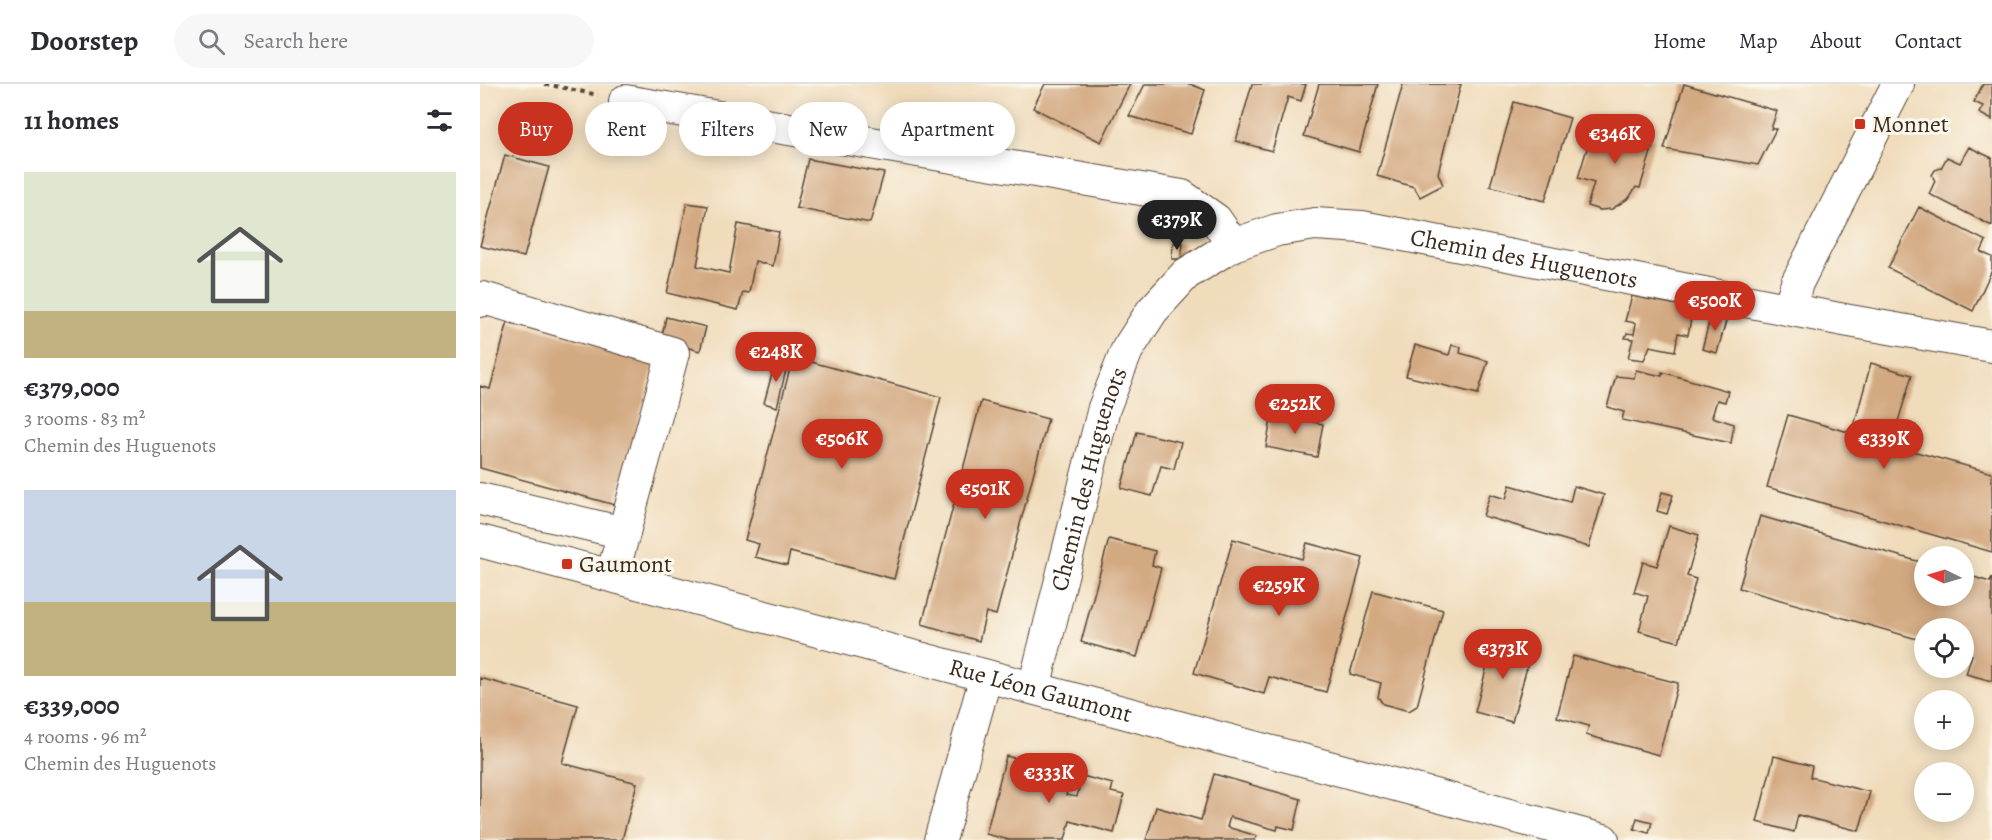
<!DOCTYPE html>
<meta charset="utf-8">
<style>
:root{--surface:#fff;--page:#f7f7f7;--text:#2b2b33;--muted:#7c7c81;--line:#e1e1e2;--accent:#c8321e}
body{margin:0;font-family:Alegreya,serif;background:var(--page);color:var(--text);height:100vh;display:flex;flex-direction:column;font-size:22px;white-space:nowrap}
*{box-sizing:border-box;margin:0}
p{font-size:20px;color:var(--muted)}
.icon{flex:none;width:33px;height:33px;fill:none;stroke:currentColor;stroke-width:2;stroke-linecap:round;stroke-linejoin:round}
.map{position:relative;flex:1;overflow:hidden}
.side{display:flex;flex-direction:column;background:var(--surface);width:480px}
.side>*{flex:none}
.hud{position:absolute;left:18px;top:18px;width:570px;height:54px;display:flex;gap:12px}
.needle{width:39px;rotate:275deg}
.buttons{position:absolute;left:1434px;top:462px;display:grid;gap:12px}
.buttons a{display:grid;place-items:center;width:60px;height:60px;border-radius:50%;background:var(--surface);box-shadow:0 3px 15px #0003;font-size:30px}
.price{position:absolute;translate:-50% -51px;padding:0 14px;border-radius:21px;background:var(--accent);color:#fff;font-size:20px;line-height:39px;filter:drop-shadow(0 2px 3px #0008)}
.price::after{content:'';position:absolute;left:50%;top:36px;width:18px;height:14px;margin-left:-9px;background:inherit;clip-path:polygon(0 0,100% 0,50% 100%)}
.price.active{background:#222;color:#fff}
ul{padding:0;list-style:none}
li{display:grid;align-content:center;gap:12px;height:318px;padding:0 24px}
li span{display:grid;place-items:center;height:186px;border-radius:0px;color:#555}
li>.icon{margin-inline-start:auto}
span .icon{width:108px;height:108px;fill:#fffc;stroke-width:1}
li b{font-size:26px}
h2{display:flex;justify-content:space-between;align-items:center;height:72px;padding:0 24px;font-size:26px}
.chip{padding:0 21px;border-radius:27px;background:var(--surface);box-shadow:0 3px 15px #0003;font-size:21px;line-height:54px}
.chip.active{background:var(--accent);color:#fff}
header{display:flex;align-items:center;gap:36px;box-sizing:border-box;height:84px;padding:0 30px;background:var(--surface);border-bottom:2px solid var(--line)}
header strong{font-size:28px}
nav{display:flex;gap:33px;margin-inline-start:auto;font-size:21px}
.search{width:420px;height:54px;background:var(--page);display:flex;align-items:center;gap:15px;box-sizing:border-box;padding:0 21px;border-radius:33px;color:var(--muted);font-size:22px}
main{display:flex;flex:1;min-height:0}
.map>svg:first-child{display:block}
.building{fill:#d3a981}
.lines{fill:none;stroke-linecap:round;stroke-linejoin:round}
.minor-casing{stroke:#564536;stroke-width:34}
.path{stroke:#564536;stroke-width:4;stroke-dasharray:4.5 4.5;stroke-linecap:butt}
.minor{stroke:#fff;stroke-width:32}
.poi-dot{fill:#c8321e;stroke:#fbf7ec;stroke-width:2}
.labels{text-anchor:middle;stroke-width:6;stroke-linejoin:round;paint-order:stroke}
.poi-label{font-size:24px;fill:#3b2a1e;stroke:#fbf7ec;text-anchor:start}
.street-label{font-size:24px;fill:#3b2a1e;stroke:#fbf7ec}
</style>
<header>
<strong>Doorstep</strong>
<div class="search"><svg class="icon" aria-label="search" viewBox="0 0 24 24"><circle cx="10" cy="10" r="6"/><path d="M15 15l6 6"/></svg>Search here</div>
<nav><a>Home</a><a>Map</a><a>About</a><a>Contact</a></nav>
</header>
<main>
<section class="side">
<h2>11 homes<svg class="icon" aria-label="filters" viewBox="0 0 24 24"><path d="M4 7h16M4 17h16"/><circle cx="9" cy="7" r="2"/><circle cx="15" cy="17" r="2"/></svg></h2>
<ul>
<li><span style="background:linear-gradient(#dfe7d0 75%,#c2b280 0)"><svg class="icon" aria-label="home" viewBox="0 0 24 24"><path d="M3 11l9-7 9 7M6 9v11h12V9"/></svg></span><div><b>€379,000</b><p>3 rooms · 83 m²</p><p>Chemin des Huguenots</p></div></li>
<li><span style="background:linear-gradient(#c9d6e8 60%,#c2b280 0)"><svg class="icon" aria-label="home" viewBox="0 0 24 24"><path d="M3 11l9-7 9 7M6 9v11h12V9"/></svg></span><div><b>€339,000</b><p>4 rooms · 96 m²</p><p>Chemin des Huguenots</p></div></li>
</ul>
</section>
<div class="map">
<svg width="1512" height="756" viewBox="0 0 1512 756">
<rect width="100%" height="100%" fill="#fbf7ec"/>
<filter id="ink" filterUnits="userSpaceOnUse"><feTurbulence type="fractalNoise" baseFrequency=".0167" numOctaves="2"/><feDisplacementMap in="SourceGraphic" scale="12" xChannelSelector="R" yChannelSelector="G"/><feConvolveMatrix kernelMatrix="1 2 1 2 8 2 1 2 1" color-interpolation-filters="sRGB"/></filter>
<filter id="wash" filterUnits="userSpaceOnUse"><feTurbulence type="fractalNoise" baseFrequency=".008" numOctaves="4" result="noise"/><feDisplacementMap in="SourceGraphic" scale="24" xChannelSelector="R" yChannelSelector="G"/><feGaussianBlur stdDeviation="1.35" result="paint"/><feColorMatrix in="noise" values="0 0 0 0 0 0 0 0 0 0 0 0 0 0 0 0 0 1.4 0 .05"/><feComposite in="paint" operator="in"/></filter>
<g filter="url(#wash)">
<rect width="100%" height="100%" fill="#f0dcbb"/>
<g id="blocks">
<path class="building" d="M565 0H650L621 58 553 24Z
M665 0H710L725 6 711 50 649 32Z
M772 0H826L821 17 808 13 792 67 756 57Z
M839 0H898L879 68 824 52Z
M923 0H981L958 89 963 101 940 113 934 103 897 92Z
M1204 0 1297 27 1291 45H1296L1278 81 1184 65Z
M1503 0H1512V36L1499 29 1503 22 1494 18Z
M1034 18 1090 34 1065 117 1010 102Z
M1115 38 1175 55 1160 104 1156 103 1149 114 1132 125 1120 126 1107 122 1114 99 1098 94Z
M1489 63 1512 74V142L1449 110 1455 97 1452 91 1455 86 1461 84 1467 73 1480 79Z
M25 71 69 83 44 173 0 162Z
M328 75 404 89 390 139 316 124Z
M207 119 228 122 217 182 249 189 258 140 299 148 293 182 275 177 269 209 263 208 258 226 187 209Z
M1439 123 1506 157 1501 168 1512 173V186L1493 227 1408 184Z
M693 159H703L701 175H692Z
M1152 212 1213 224 1208 251 1198 249 1195 267 1170 262 1164 276 1148 274 1153 255 1145 254 1147 249 1154 250 1156 239 1145 237Z
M1232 227 1248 230 1237 269 1222 265Z
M186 233 226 243 220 267 181 256Z
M28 237 175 277 135 421 0 384V302L10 305Z
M935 261 969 271 972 261 981 263 980 269 1008 277 998 310 926 292Z
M313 273 461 313 414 495 310 468 307 481 275 473 279 460 265 456Z
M296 275 308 278 297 323 284 319Z
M1391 279 1432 291 1411 361 1512 389V468L1287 403 1308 331 1372 349Z
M1156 286 1182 292V288L1248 307 1245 318 1237 316 1232 333 1254 340 1251 359 1142 336 1144 328 1127 323 1136 292 1154 294Z
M501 317 568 335 516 531 506 528 499 557 442 540Z
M792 330 843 340 837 373 786 363Z
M657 348 701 358 694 385 681 382 672 412 641 404Z
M1030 401 1090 418 1094 402 1124 411 1109 463 1003 432 1010 410 1026 415Z
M1182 408 1193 411 1187 430 1177 427Z
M1280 432 1444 479V512H1484V490L1510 498 1512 493V597L1486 590 1492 571 1484 568V544H1444V557L1259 504Z
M1189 442 1219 451 1207 492 1216 495 1199 558 1159 547 1168 512 1154 508 1163 478 1177 482Z
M629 455 675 467 672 481 681 484 657 573 601 558Z
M753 455 822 475 827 459 883 474 846 608 789 593 784 610 714 589Z
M893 507 963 526 937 622 929 627 903 620 898 613 901 599 870 590Z
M1014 555 1052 565 1032 638 995 628Z
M1093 572 1198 599 1179 671 1106 651 1109 642 1077 633Z
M0 594 98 621 82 679 157 699 142 756H0Z
M526 672 592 689 586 711 597 713 602 692 633 700 631 708 644 711 634 749 590 737 585 756H529L506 750Z
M1294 672 1332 682 1330 693 1390 708 1379 747 1318 731 1314 748 1277 738Z
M734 690 821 715 814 746 798 742 797 746 750 733 747 743 777 752 775 756H666L676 723 721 736Z
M1157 734 1172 738 1169 749 1154 745Z"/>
</g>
</g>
<g filter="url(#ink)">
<use href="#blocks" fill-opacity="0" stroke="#564536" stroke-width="1.5"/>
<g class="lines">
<defs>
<g id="minor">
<path d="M145 17 702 112 736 136 753 161"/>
<path d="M0 217 3 214 193 269 132 492"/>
<path d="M1309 225 1317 199 1418 0"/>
<path d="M0 415 144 449"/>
<path id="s1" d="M0 457 1123 756"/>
<path id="s2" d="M554 604 624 324 647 266 672 227 706 190 753 161 797 146 835 140 882 143 1364 236 1512 262"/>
<path d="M460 756 506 592"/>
</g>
</defs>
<use href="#minor" class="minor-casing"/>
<path class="path" d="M65 0 118 11"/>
<use href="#minor" class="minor"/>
</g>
</g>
<g class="poi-dot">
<rect x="1374" y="34" width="12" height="12" rx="3"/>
<rect x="81" y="474" width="12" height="12" rx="3"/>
</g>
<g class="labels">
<g class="poi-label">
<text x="1392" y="48">Monnet</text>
<text x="99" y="488">Gaumont</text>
</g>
<g class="street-label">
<text dy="8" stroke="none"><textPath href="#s2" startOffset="800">Chemin des Huguenots</textPath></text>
<text dy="8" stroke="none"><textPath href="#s2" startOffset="216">Chemin des Huguenots</textPath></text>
<text dy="8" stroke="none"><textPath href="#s1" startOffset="580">Rue Léon Gaumont</textPath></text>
</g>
</g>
</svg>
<div class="buttons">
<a><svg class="needle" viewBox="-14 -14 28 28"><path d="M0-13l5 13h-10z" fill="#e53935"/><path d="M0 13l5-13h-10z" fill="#7c7c81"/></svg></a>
<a><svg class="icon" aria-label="locate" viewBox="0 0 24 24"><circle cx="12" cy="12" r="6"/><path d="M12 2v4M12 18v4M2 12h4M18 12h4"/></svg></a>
<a>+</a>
<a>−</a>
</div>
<b class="price" style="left:1135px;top:81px">€346K</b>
<b class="price active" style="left:697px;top:167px">€379K</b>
<b class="price" style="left:1235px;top:248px">€500K</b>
<b class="price" style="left:296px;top:299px">€248K</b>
<b class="price" style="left:815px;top:351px">€252K</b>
<b class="price" style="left:362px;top:386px">€506K</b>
<b class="price" style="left:1404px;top:386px">€339K</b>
<b class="price" style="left:505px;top:436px">€501K</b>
<b class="price" style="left:799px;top:533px">€259K</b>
<b class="price" style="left:1023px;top:596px">€373K</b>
<b class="price" style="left:569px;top:720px">€333K</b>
<div class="hud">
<a class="chip active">Buy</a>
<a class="chip">Rent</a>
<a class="chip">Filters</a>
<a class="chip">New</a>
<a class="chip">Apartment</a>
</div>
</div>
</main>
